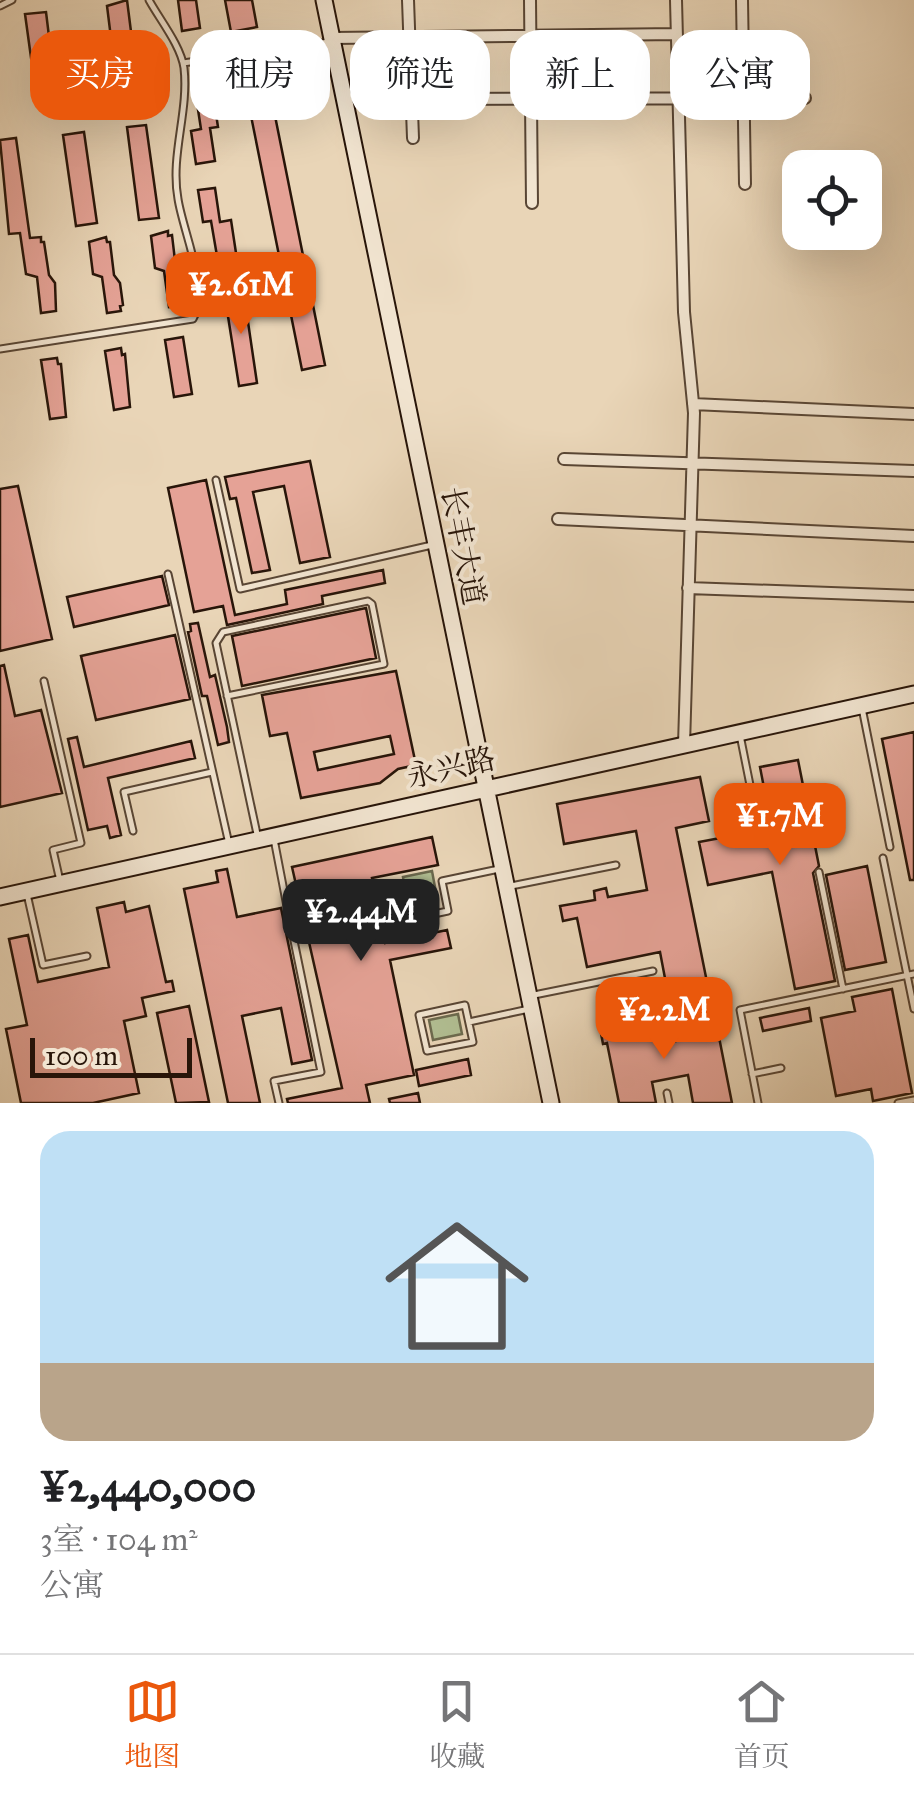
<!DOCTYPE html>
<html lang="zh">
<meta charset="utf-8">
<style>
:root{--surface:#fff;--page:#f6f6f6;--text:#202124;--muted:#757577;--line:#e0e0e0;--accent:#ea580c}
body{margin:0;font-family:"IM FELL Great Primer","Noto Serif SC",serif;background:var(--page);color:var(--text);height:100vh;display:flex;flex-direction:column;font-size:38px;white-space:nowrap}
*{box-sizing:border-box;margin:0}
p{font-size:32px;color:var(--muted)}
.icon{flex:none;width:55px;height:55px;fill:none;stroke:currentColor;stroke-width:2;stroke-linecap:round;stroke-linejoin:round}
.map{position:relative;height:1103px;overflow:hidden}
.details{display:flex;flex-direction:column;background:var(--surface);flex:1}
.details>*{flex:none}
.banner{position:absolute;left:30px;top:30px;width:855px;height:90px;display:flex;gap:20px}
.controls{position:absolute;left:782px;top:150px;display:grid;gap:20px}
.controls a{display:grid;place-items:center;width:100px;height:100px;border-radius:20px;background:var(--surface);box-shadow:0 10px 40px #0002;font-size:50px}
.scale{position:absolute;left:30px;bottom:25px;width:162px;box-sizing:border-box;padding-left:10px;border:5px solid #281509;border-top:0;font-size:28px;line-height:35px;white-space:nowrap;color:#281509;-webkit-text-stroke:8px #f1e4d0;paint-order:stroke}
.price{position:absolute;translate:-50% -85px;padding:0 22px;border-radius:20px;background:var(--accent);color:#fff;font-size:32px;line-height:65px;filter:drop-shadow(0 2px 5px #0008)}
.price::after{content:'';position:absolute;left:50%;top:60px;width:30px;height:22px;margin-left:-15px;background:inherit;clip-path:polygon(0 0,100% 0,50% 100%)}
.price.on{background:#222;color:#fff}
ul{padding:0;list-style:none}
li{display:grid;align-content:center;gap:20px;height:530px;padding:0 40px}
li span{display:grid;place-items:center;height:310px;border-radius:30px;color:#555}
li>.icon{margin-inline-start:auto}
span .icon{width:180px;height:180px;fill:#fffc;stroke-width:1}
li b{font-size:42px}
.pill{padding:0 35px;border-radius:30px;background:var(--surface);box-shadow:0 10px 40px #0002;font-size:35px;line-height:90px}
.pill.on{background:var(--accent);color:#fff}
.menu{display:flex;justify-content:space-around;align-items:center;height:140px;border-top:2px solid var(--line);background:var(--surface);font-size:28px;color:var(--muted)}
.menu a{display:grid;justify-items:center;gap:5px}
.menu .on{color:var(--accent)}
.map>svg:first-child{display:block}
.green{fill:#b1be92;stroke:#6c6a4e;stroke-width:2.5}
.building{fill:#e5a296;stroke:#281509;stroke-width:2.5;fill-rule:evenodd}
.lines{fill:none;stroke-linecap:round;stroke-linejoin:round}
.lane-casing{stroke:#584534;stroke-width:9}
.street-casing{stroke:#584534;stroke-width:14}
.secondary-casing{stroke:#281509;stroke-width:19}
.lane{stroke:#f1e4d0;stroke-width:5}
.street{stroke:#f1e4d0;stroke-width:10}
.secondary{stroke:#f1e4d0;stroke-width:15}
.labels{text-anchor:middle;stroke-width:8;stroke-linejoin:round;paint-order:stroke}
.street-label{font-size:30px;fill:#281509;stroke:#f1e4d0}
</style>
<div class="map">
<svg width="914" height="1103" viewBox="0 0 914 1103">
<rect width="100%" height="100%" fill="#e9d5b7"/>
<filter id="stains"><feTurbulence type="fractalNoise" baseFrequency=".002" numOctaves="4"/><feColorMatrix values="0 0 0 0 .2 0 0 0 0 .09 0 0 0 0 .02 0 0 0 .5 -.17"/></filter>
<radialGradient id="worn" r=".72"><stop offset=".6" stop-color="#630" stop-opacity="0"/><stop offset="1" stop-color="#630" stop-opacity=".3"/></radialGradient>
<path class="green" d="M432 871 437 898 408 904 403 877Z
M458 1014 462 1034 433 1040 429 1020Z"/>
<path class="building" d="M127 0 135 63 122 65V61L114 62 107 6Z
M178 0H196L200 28 182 31Z
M225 0H252L257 27 231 32Z
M46 12 53 69 33 72 25 14Z
M265 66 325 365 302 370 242 71Z
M212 88 218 127 210 128 215 161 196 164 191 131 201 129 195 90Z
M146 125 159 218 139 220 127 127Z
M84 132 97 223 76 226 63 135Z
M16 138 30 238 41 237V242H44L49 275 55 283 56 311 41 313 37 277 26 274 20 233 9 234 0 140Z
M215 188 220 222 231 220 236 253 217 256 211 221 203 222 198 190Z
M168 231V236L172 235 176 269 182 277 185 299H182L183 305 169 307 164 271 155 268 151 236Z
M106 237 107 242H110L114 275 120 283 123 305 120 306 121 311 107 313 102 277 93 274 89 242Z
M243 288 257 383 239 386 224 291Z
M183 337 192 394 174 397 165 340Z
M121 348 122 355 125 354 130 407 114 410 105 351Z
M57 358 58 364H61L66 417 50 419 41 360Z
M310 461 330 557 300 563 284 486 253 492 270 570 252 573 236 498 230 499 225 477Z
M206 480 235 615 287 604 285 590 383 570 385 583 322 596 323 604 227 625 223 606 194 612 168 488Z
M18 486 52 639 0 651V489Z
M162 576 169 605 74 627 67 597Z
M366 608 376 658 242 686 232 636Z
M198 623 210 677 215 675 227 727 229 742 218 745 207 696H202L188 632 191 631 190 624Z
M175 635 190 699 96 720 81 656Z
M4 665 15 716 41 710 62 793 0 807V666Z
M396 671 416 765 398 769 380 783 301 798 287 733 270 736 262 695ZM390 736 394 754 318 770 314 752Z
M914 732V880H910L882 739Z
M77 737 84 767 191 741 195 758 108 778 121 835 110 838 107 826 88 830 68 739Z
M798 760 819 866 813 873 835 981 795 989 772 872 708 885 699 842 731 836 728 822 769 814 760 767Z
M700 777 709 821 676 828 712 1007 672 1015 660 952 587 967 577 918 563 921 560 906 595 900 594 891 606 888 608 897 647 890 636 831 564 844 557 804Z
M432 837 438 865 372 878 385 943 447 930 451 948 390 960 414 1075 366 1085 370 1103H288L287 1099 342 1088 292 867Z
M867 866 886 962 845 970 826 875Z
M227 869 237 917 281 908 312 1060 292 1064 281 1008 242 1016 260 1103H228L184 889 218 882 216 871Z
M124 902 126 912 149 906 166 982 172 981 174 991 142 998 146 1016 124 1021 139 1093 93 1103H21L6 1029 27 1025 9 939 28 935 38 982 109 967 97 908Z
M892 989 912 1093 873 1101 871 1089 836 1096 821 1018 855 1011 852 997Z
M189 1006 209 1102 176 1103 157 1013Z
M809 1008 811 1021 763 1031 760 1018Z
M662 1016 666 1038 675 1036 676 1041 718 1032 732 1103H693L688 1075 652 1082 656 1103H619L607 1043 603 1044 600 1028Z
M468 1059 471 1075 419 1086 416 1070Z
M418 1093 420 1103H390L389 1099Z"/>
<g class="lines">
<defs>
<path id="lane" d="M0 6 12 0
M183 63 329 42
M0 349 193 319C210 290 183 232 178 199 170 155 189 112 184 68 181 46 160 20 149 0
M216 480 240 589 432 545
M168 574 229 844
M44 681 81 843 53 850 60 881
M227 696 384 664 372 604 368 601 223 632 216 643 257 834
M862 708 890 847
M740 735 754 805
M133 831 124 792 212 772
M274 839 289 917
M883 858 914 1009
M819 872 843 989
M511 886 616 865
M390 893 396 922 448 911 442 881 499 869
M27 894 43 965 87 956
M534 995 653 971
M465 1005 473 1042 427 1051 419 1015Z
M469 1022 529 1009
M752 1074 781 1068
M667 1093 669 1103
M279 1103 274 1081 321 1072 292 931
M758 1103 740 1010 914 974
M898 1103 914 1100"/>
<path id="street" d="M408 0 413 138
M530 0 532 203
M676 0 684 312 694 413 684 745
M742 0 745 184
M332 38 677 34
M412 99 805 98
M693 404 914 414
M564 459 914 471
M558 519 914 536
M688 588 914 596"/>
<path id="secondary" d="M324 0 551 1103
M0 897 914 694"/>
</defs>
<use href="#lane" class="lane-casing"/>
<use href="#street" class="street-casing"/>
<use href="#secondary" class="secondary-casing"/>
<use href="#lane" class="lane"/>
<use href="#street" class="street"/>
<use href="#secondary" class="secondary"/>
</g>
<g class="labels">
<g class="street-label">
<text transform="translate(463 546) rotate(79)" y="10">长丰大道</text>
<text transform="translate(451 768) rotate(-13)" y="10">永兴路</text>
</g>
</g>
<rect width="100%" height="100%" filter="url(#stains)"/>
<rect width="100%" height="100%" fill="url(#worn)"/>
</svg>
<div class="controls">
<a><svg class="icon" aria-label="locate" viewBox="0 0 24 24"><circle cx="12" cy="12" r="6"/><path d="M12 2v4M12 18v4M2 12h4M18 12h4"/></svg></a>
</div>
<div class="scale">100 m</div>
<b class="price" style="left:241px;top:337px">¥2.61M</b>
<b class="price" style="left:780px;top:868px">¥1.7M</b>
<b class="price on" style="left:361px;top:964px">¥2.44M</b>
<b class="price" style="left:664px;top:1062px">¥2.2M</b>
<div class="banner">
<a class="pill on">买房</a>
<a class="pill">租房</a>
<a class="pill">筛选</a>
<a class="pill">新上</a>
<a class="pill">公寓</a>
</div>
</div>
<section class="details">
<ul>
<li><span style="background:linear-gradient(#bfe0f5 75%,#b9a48a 0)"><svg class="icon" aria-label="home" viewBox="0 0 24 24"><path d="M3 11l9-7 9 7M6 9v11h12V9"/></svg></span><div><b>¥2,440,000</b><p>3室 · 104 m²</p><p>公寓</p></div></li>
</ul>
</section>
<nav class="menu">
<a class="on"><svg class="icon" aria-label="map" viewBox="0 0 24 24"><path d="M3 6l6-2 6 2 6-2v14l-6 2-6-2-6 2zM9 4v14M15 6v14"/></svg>地图</a>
<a><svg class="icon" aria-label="saved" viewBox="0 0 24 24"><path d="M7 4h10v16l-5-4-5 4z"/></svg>收藏</a>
<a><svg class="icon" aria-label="home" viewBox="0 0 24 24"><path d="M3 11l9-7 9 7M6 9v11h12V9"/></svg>首页</a>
</nav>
